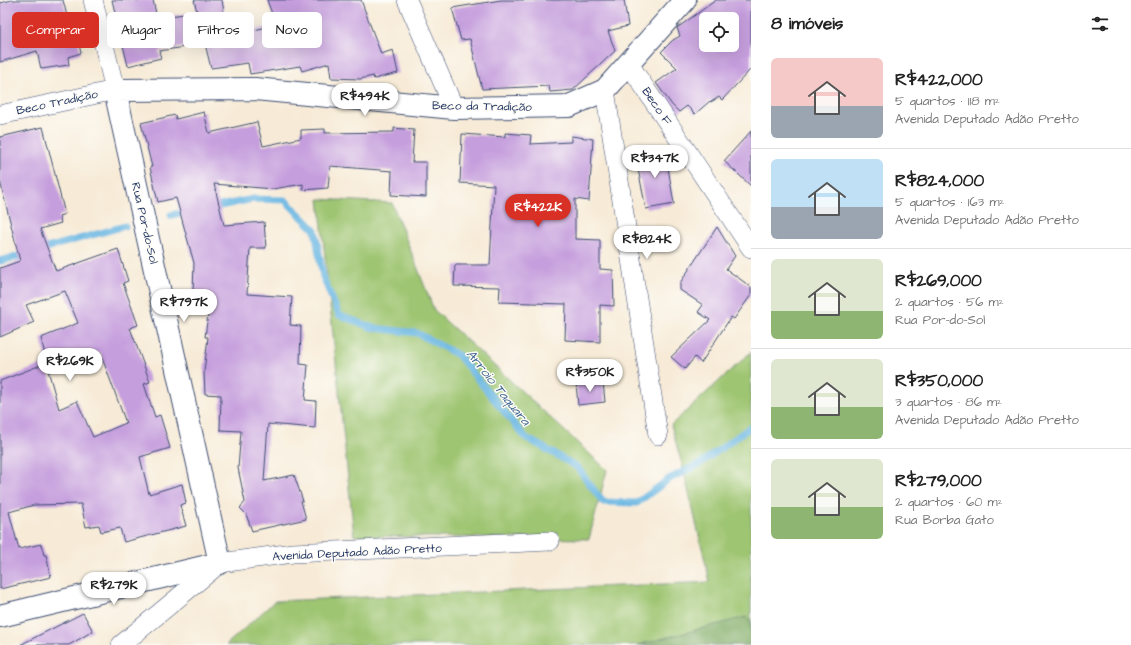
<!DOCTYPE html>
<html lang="pt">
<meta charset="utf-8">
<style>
:root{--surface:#fff;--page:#f2f2f2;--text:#222;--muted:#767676;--line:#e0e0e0;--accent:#d93025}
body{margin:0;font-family:"Architects Daughter",sans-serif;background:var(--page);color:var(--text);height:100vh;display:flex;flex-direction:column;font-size:15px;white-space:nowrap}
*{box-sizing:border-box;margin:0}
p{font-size:13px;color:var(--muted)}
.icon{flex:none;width:22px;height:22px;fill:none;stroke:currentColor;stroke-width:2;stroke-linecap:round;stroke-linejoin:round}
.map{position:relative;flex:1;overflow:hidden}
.drawer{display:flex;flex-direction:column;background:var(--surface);width:380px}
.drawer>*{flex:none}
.hud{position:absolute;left:12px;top:12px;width:380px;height:36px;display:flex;gap:8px}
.buttons{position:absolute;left:699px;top:12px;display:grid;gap:8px}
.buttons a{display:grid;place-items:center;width:40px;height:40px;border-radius:6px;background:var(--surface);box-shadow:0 4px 16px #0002;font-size:20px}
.price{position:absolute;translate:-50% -34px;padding:0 9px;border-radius:14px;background:#fff;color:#222;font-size:13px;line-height:26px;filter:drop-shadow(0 1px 2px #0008)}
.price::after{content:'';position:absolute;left:50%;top:24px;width:12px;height:9px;margin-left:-6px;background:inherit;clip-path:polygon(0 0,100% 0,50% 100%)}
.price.on{background:var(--accent);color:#fff}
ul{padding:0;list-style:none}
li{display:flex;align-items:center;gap:12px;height:100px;padding:0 20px}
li+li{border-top:1px solid var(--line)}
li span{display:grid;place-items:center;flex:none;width:112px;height:80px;border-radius:6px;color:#555}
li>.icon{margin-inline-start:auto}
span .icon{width:48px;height:48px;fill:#fffc;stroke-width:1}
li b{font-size:17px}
h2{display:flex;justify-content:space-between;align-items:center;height:48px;padding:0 20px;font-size:17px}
.pill{padding:0 14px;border-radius:6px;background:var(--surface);box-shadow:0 4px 16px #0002;font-size:14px;line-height:36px}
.pill.on{background:var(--accent);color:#fff}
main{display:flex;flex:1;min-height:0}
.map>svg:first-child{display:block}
.green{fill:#9ec571;stroke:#5c7a68}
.forest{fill:#7eaa63;stroke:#4c6c60}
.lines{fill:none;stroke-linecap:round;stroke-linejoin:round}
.stream{stroke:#68b6e2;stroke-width:7}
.building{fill:#c59edd;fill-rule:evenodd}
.street-casing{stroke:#3c4b70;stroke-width:20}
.secondary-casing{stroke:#3c4b70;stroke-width:24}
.street{stroke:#fff;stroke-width:19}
.secondary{stroke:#fff;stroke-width:22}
.labels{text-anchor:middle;stroke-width:3;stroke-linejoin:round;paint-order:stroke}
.street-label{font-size:12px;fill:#1b2f5e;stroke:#fdfcf7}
.water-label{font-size:13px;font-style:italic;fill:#365e8c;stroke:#fdfcf7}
</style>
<main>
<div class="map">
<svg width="751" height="645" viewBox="0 0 751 645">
<rect width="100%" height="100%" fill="#fdfcf7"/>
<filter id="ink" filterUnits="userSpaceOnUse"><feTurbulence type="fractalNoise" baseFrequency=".025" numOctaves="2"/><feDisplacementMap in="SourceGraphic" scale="8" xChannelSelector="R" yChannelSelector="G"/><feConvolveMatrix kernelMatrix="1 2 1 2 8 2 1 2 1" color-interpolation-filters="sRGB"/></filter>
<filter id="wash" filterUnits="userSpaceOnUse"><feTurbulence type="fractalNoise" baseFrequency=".012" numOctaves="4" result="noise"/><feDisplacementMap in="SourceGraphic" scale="16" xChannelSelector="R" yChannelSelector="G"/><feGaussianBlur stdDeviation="0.9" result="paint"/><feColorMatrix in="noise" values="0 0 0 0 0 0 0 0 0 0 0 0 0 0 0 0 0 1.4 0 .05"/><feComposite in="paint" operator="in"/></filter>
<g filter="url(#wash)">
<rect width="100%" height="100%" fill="#f7ebd7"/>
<path class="green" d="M319 199 392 203 434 310 607 470 589 539 354 536Z
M751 352V645H226L275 601 710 582 684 472 671 425Z"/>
<path class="forest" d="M746 617 751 621V645H637Z"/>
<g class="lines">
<path class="stream" d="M210 208 253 199 285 200 315 230 323 277 339 315 373 328 417 333 458 355 525 437 577 467 603 502 637 503 669 479 701 463 749 428 751 429
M171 215 190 211
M39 250 125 226
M0 261 27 254"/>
</g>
<g id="blocks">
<path class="building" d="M12 0H63L69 24 74 23 81 53 68 57 69 65 41 69 37 51 0 62V3Z
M112 0H153L157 18 197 12 194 0H222L228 36 276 25 267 0H361L381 54 393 50 398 73 374 79 373 76 360 79 331 78 329 63 302 71 300 66 250 74 248 63 211 68 205 44 159 51 161 58 128 66Z
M501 0H624L628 26 608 31 615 51 573 90 550 92 549 86 482 89 470 39 461 40 452 8Z
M716 0H751V69L722 100 719 97 711 102 710 101 695 114 687 106 679 112 672 105 656 83 677 68 661 52 673 40 680 36 677 28ZM706 19H732V45H706Z
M204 112 209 133 257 122 263 146 301 138V130L325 129V133L394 132V128L414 130 412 162H426V197L391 195 392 171 330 166 328 188 303 190V184L273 189 214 184 224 225 264 222 266 248H250L247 294 292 297 290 325 301 326 300 364 308 365 305 400 316 401 315 428 268 424 264 481 294 475 303 501H301L306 519 252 531 246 514 240 508 245 502 238 468 241 431 220 430 221 395 205 394 204 372 208 337H205L208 314H204L206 293 193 292 194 263 176 198 158 202 150 167H152L141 123 175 115 176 119Z
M43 127 65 214 59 216 61 223 40 229 56 271 118 249 128 281 123 283 138 325 130 328 150 382 144 384 155 417 160 415 170 448 140 457 149 494 182 484 186 503 180 505 186 526 124 542 120 528 101 532 99 525 86 527 81 504 34 505 9 512 19 549 41 544 44 555H46L51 577 0 589V381L46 363 59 409 77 401 93 437 126 423 100 352 49 372 41 338 78 323 65 291 26 305 34 322 0 337V268L20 261 0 181V137Z
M751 131V186L724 161Z
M505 133 531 135 530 144 571 142V136L593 139 589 201 575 199V239L600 240V269L613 270 614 306 600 305V342L565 340 566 304 499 302 500 287 454 286 455 265H490L494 185 460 183 462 134 505 137Z
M665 149 674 204 646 209 635 154Z
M717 227 735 256 726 269 751 287V295L734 319 731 317 701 363 695 357 685 369 671 357 710 320 698 312 703 305 680 290V283Z
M603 381 605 402 578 405 576 383Z
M83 613 93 631 69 645H20Z"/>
</g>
</g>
<g filter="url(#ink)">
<use href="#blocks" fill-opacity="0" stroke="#3c4b70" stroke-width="1"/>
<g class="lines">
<defs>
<path id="street" d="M407 0 454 108
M629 64 751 248
M605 90 658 435
M0 115 115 90 93 0
M121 645 220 563 293 553 550 541"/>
<path id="secondary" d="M0 616 220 563 115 90 255 89 454 108 569 106 605 90 685 0"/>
</defs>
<use href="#street" class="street-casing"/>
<use href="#secondary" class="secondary-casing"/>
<use href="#street" class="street"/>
<use href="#secondary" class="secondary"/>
</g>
</g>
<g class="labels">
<g class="street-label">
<text transform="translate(57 102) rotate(-12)" y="4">Beco Tradição</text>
<text transform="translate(482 106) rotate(1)" y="4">Beco da Tradição</text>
<text transform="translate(657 106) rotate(56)" y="4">Beco F</text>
<text transform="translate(145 223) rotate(77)" y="4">Rua Por-do-Sol</text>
<text transform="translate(357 552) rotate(-3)" y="4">Avenida Deputado Adão Pretto</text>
</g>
<g class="water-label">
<text transform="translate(499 387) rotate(51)" y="5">Arroio Taquara</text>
</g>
</g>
</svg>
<div class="buttons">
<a><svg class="icon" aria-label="locate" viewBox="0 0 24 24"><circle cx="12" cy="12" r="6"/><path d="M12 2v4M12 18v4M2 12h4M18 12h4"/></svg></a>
</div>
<b class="price" style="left:365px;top:117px">R$494K</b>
<b class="price" style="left:655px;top:179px">R$347K</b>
<b class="price on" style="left:538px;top:228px">R$422K</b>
<b class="price" style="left:647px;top:260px">R$824K</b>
<b class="price" style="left:184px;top:323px">R$797K</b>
<b class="price" style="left:70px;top:382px">R$269K</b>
<b class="price" style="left:590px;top:393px">R$350K</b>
<b class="price" style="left:114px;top:606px">R$279K</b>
<div class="hud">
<a class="pill on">Comprar</a>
<a class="pill">Alugar</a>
<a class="pill">Filtros</a>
<a class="pill">Novo</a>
</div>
</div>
<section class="drawer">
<h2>8 imóveis<svg class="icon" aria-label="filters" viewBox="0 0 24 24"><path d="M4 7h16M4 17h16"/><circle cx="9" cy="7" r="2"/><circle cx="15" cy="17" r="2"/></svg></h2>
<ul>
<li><span style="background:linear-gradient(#f6c9c9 60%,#9aa5b1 0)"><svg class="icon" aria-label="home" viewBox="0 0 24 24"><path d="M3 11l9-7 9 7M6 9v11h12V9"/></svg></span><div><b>R$422,000</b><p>5 quartos · 118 m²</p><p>Avenida Deputado Adão Pretto</p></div></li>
<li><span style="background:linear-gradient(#bfe0f5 60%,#9aa5b1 0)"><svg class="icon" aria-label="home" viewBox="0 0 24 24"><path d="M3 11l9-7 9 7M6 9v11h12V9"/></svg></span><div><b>R$824,000</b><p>5 quartos · 163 m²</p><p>Avenida Deputado Adão Pretto</p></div></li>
<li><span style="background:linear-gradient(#dfe7d0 65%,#8fb573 0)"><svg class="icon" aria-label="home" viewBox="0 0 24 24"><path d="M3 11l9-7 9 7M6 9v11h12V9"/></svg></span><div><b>R$269,000</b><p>2 quartos · 56 m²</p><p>Rua Por-do-Sol</p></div></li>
<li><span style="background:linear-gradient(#dfe7d0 60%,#8fb573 0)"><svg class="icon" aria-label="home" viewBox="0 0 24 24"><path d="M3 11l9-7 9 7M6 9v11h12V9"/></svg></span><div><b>R$350,000</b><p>3 quartos · 86 m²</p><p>Avenida Deputado Adão Pretto</p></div></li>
<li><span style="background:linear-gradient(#dfe7d0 60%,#8fb573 0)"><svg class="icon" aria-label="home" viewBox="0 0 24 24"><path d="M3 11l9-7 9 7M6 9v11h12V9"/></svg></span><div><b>R$279,000</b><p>2 quartos · 60 m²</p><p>Rua Borba Gato</p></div></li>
</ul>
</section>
</main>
